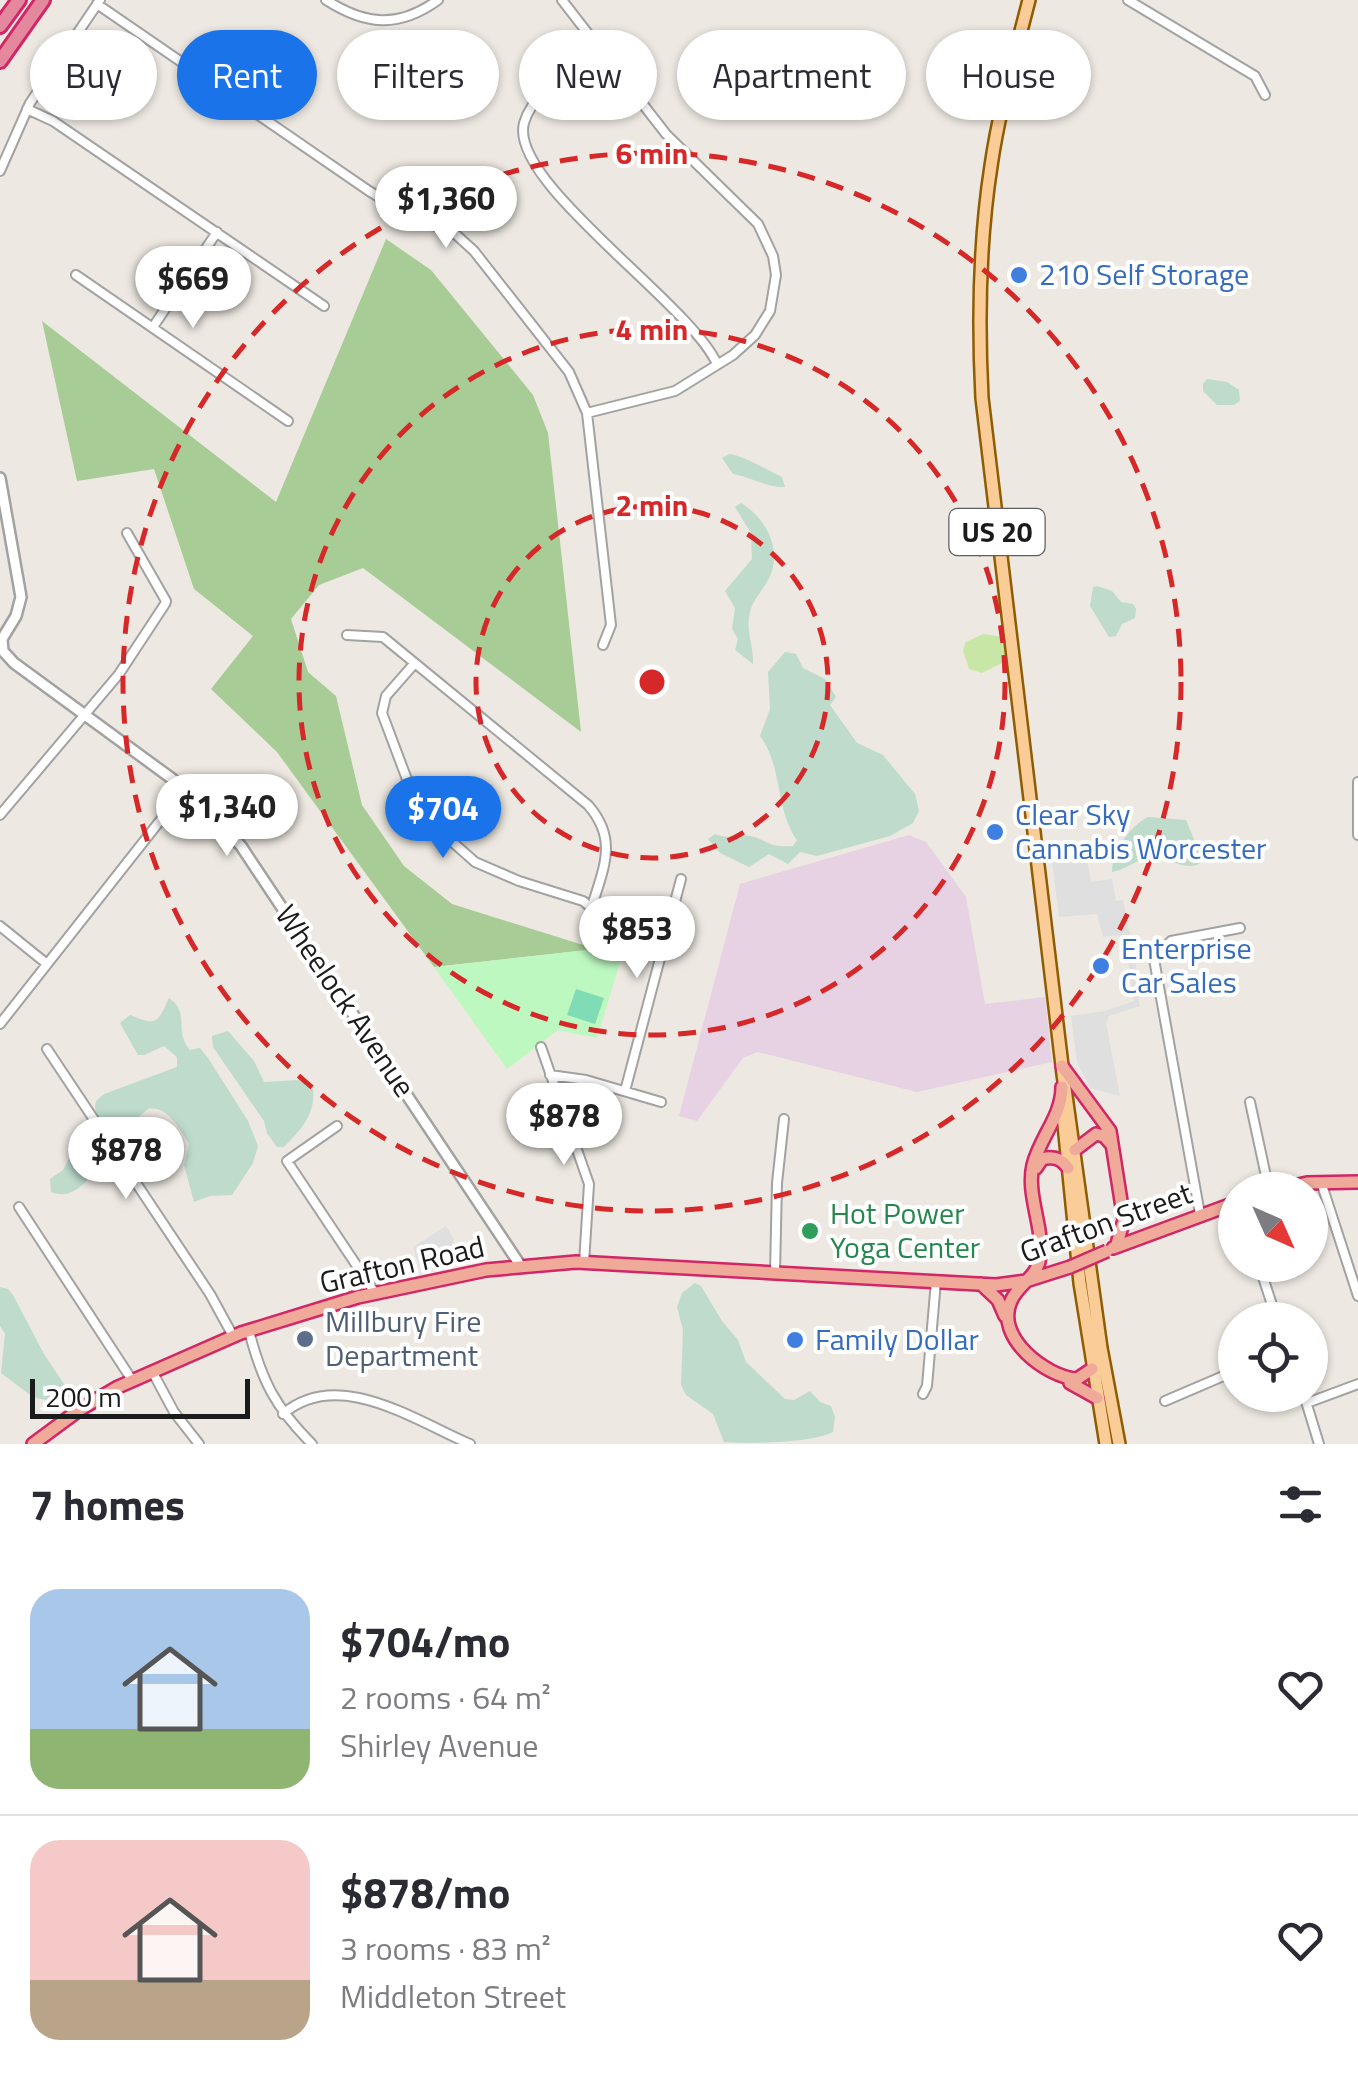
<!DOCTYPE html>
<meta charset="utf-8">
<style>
:root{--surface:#fff;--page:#f7f7f7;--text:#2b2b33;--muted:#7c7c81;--line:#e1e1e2;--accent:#1a73e8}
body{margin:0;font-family:"Titillium Web",sans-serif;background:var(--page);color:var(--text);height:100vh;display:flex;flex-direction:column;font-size:38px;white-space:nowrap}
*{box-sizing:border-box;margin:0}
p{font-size:32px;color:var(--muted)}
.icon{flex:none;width:55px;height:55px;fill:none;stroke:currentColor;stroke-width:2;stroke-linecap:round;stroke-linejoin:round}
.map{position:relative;height:1444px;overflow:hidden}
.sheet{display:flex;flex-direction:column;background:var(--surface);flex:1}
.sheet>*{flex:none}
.top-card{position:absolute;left:30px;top:30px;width:1300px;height:90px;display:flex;gap:20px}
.needle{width:65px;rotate:135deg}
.controls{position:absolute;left:1218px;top:1172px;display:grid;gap:20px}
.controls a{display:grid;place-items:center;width:110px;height:110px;border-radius:50%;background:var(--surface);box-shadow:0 2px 8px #0004;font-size:50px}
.scale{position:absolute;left:30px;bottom:25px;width:220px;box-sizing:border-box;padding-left:10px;border:5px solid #1b1b1b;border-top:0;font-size:28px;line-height:35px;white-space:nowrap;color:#1b1b1b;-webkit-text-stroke:8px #fff;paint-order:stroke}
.price{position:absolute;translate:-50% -85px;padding:0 22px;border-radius:35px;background:#fff;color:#222;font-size:32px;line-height:65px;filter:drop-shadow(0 2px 5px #0008)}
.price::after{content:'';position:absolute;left:50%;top:60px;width:30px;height:22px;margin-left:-15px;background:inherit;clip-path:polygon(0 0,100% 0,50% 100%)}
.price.selected{background:var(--accent);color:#fff}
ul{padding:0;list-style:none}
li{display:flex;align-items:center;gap:30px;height:250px;padding:0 30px}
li+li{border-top:2px solid var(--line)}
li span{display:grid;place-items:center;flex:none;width:280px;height:200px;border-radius:30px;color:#555}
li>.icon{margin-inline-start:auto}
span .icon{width:120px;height:120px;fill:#fffc;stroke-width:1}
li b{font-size:42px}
h2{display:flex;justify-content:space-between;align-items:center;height:120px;padding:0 30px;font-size:42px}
.chip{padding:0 35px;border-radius:45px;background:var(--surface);box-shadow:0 2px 8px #0004;font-size:35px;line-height:90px}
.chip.selected{background:var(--accent);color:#fff}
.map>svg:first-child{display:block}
.industrial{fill:#e6d2e3}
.grass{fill:#c8e7a6}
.forest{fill:#a7cc96}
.wetland{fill:#bedbcc}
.park{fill:#bcf8bf}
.pitch{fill:#7fdcb4}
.parking{fill:#dfdfdf}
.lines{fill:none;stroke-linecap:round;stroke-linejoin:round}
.minor-casing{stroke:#a2a2a2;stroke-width:12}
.tertiary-casing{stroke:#a2a2a2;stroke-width:14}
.primary-casing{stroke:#905c02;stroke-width:16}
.trunk-casing{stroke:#d22667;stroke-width:16}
.motorway-casing{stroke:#d22667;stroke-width:18}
.minor{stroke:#fff;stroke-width:8}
.tertiary{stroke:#fff;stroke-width:9}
.primary{stroke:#facc98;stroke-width:11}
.trunk{stroke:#efaa9a;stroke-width:11}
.motorway{stroke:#e4889d;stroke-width:12}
.trunk-bridge-casing{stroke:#d22667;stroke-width:16;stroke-linecap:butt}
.trunk-bridge{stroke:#efaa9a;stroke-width:11}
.ring{fill:none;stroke:#d62828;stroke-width:5;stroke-dasharray:18 12}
.shop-dot{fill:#3f7fe0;stroke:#fff;stroke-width:4}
.leisure-dot{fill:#2e9e5b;stroke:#fff;stroke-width:4}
.service-dot{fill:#5c6f8a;stroke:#fff;stroke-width:4}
.labels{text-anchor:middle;stroke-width:8;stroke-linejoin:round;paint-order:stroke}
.shield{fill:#fff;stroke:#5f5f5f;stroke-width:2.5}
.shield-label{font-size:28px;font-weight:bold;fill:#1b1b1b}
.shop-label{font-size:30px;fill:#366cbe;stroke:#fff;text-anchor:start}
.street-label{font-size:30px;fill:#1b1b1b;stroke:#fff}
.leisure-label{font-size:30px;fill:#27864d;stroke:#fff;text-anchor:start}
.service-label{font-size:30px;fill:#4e5e75;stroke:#fff;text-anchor:start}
.centre{fill:#d62828;stroke:#fff;stroke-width:5}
.ring-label{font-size:30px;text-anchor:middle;font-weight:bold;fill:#d62828;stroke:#fff;stroke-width:8;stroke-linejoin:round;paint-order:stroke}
</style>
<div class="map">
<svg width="1358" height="1444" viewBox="0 0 1358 1444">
<rect width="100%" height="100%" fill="#ede8e1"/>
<path class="industrial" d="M909 835 926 842 966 897 985 1004 1045 997 1052 1062 917 1092 758 1052 743 1058 697 1121 679 1116 740 884Z"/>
<path class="grass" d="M983 634 1003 637 1006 661 982 673 969 669 963 650 966 642Z"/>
<path class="forest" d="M386 239 431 270 533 395 548 433 581 732 363 568 319 585 291 619 308 672 336 696 362 805 404 866 452 904 596 949 434 967 277 752 211 689 253 636 194 589 154 469 77 481 42 321 276 502Z"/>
<path class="wetland" d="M1207 379 1227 382 1239 390 1240 401 1234 405H1217L1203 391V384Z
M729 454C742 455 769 471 782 477L785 487C768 488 751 477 733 474L722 458Z
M741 503C766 518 782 549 770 576 763 592 751 599 749 618 747 634 754 650 753 664L735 650 738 639 732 629 735 608 725 591 752 559 751 533 735 507Z
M1097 586 1112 591 1121 602 1133 604 1136 609 1135 618 1122 624 1116 636 1109 637 1090 606 1093 587Z
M785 652 796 654 803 668 825 679 836 697 830 705 857 743 883 755 915 794 919 811 913 823 890 836 817 856 800 852 788 864 769 854 749 867 720 853 708 839 715 834C728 840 737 834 750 836 769 840 766 848 793 846L797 840C775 809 783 767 760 736L770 709 768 672Z
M1148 817 1186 820 1195 842 1208 852C1196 883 1167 852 1143 859 1132 863 1124 870 1112 872 1112 851 1129 827 1148 817Z
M169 998C191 1013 173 1030 190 1050L200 1048 208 1058 248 1121 258 1146 253 1163 232 1195 210 1196 194 1202 184 1165 189 1144C180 1129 167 1105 148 1109L115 1136C102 1130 92 1116 96 1101L104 1094 177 1067V1057L164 1046 144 1055H138L120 1023 130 1015C157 1026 157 1024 169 998Z
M228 1031 254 1061 264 1082 299 1080 313 1089C316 1114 300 1131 284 1147H277L267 1133 264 1121 213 1047 212 1036Z
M87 1149 99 1153C97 1175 74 1202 51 1192L50 1179 63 1170 73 1151Z
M695 1283 701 1286 722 1321 738 1340 746 1362 785 1399 794 1400 810 1391 820 1402 831 1406 835 1417 833 1432C812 1443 748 1444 724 1442L713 1414 686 1395 681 1385 683 1330 677 1307 682 1293Z
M0 1287 8 1289 13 1295 44 1354 70 1393 66 1405 33 1397 1 1373 5 1334 0 1326Z"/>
<path class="park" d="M625 946 597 1038 558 1030 507 1069 434 967Z"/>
<path class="pitch" d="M576 989 604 998 595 1024 567 1015Z"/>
<path class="parking" d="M1073 858 1074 864 1087 860 1091 882 1112 879 1116 901 1123 900 1142 996 1138 998 1140 1006 1109 1016 1106 1023 1120 1096 1090 1088 1077 1062 1071 1016 1105 1011 1134 1001 1126 947H1122L1119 935 1103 937 1097 914 1059 917 1052 860Z
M446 1226 454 1239 448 1259 419 1266 413 1247Z"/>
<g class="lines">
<defs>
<path id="minor" d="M326 0C365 25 398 29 438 0
M562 0 666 134 758 224 773 256 776 275 770 311 755 335 733 355 675 391 587 413
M1128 0 1255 76 1265 95
M97 4 369 191 417 220 452 231 474 251 569 372 587 413 611 625 603 645
M601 50C575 70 533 90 524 123 508 182 691 304 717 364
M27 109 53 121 324 306
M0 171 30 103 100 0
M76 275 288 421
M153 327 217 232
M347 635 383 637 588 805C618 839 604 867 592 906
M414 664 386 696 382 713 408 782 439 830 475 862 519 881 583 901 622 933 664 947
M1358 782V835
M0 815 119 674 165 604 166 601 127 533
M0 926 47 964
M0 1024 185 789
M541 1047 589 1184 584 1263
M47 1049 210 1294 233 1336
M550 1075 586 1080 661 1102
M625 1091 681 879
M1250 1102 1269 1190
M337 1126 287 1161 375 1293
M1321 1182 1358 1296
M19 1207 132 1380
M1200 1214 1154 959 1171 941 1240 928
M1259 1265 1277 1320
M775 1273 777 1183 784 1119
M249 1331C262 1381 275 1407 312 1444
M152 1371 174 1412 199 1444
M923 1394 927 1386 936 1281
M1304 1395 1319 1444
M1165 1401 1235 1371
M1307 1403 1358 1384
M283 1414C338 1367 414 1420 470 1444"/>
<path id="tertiary" d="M0 478 21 597 16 616 2 639 3 651 14 663 171 778 199 801 241 846 520 1265"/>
<path id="primary" d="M1029 0C1015 55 999 110 991 166 979 243 978 321 982 398L1063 1074 1101 1348 1119 1444
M1063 1115 1080 1283 1106 1444"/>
<path id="trunk" d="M1062 1066 1110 1131 1124 1220 1116 1247
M1062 1087C1062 1116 1040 1137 1033 1165 1026 1195 1044 1227 1040 1257 1038 1277 1018 1284 1011 1301 994 1337 1046 1377 1077 1379L1092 1369
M1075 1150 1096 1134 1104 1136 1111 1144
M1036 1168 1042 1159C1053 1156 1061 1158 1068 1168
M1276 1190 1307 1183 1358 1182
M1113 1248 1235 1203
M981 1284 998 1300 1005 1316
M1070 1383 1097 1398
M33 1444 79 1410 118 1387 241 1333 358 1297 486 1270 576 1262 996 1285 1026 1281 1070 1267"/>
<path id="motorway" d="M0 26 19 0
M0 61 43 0"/>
</defs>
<use href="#minor" class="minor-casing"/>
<use href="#tertiary" class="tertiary-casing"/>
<use href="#primary" class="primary-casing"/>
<use href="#trunk" class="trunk-casing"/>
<use href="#motorway" class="motorway-casing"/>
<use href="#minor" class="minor"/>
<use href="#tertiary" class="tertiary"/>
<use href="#primary" class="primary"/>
<use href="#trunk" class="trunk"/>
<use href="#motorway" class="motorway"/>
<defs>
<path id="trunk-bridge" d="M1070 1267 1107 1251"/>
</defs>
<use href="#trunk-bridge" class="trunk-bridge-casing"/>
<use href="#trunk-bridge" class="trunk-bridge"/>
</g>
<g class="ring">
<circle cx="652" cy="682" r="176"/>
<circle cx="652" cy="682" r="353"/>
<circle cx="652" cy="682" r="529"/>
</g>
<g class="shop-dot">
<circle cx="1019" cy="275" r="10"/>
<circle cx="995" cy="832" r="10"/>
<circle cx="1101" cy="966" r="10"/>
<circle cx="795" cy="1340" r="10"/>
</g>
<circle class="leisure-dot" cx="810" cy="1231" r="10"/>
<circle class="service-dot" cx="305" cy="1339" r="10"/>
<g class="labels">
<rect class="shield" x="949.5" y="509" width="95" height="46" rx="8"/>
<g class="shield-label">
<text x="997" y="542">US 20</text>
</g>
<g class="shop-label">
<text x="1039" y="285">210 Self Storage</text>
<text x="1015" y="825">Clear Sky<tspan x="1015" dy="34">Cannabis Worcester</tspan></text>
<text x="1121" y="959">Enterprise<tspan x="1121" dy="34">Car Sales</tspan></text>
<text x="815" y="1350">Family Dollar</text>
</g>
<g class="street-label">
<text transform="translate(345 1001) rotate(56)" y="10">Wheelock Avenue</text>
<text transform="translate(1106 1223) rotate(-20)" y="10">Grafton Street</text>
<text transform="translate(402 1265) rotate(-13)" y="10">Grafton Road</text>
</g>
<g class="leisure-label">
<text x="830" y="1224">Hot Power<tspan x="830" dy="34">Yoga Center</tspan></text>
</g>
<g class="service-label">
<text x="325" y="1332">Millbury Fire<tspan x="325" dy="34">Department</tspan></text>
</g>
</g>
<circle cx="652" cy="682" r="15" class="centre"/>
<g class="ring-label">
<text x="652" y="164">6 min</text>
<text x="652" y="340">4 min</text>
<text x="652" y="516">2 min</text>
</g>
</svg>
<div class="controls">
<a><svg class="needle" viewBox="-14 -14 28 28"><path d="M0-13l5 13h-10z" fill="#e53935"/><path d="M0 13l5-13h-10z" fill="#7c7c81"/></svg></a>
<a><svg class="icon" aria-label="locate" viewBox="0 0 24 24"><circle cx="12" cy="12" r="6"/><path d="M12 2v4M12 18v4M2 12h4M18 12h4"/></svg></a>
</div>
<div class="scale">200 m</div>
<b class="price" style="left:446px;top:251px">$1,360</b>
<b class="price" style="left:193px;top:331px">$669</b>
<b class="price" style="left:227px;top:859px">$1,340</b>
<b class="price selected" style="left:443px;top:861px">$704</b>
<b class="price" style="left:637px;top:981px">$853</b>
<b class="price" style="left:564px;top:1168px">$878</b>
<b class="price" style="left:126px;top:1202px">$878</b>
<div class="top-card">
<a class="chip">Buy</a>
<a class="chip selected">Rent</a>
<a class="chip">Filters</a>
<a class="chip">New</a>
<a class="chip">Apartment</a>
<a class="chip">House</a>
</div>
</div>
<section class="sheet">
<h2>7 homes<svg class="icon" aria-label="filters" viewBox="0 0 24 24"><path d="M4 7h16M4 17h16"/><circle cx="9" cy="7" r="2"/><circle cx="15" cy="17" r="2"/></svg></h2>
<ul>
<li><span style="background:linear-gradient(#a9c7e8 70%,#8fb573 0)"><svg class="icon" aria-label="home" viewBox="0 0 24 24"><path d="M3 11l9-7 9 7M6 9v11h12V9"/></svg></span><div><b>$704/mo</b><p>2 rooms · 64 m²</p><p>Shirley Avenue</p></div><svg class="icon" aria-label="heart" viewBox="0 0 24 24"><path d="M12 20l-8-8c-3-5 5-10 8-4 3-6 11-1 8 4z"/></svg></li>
<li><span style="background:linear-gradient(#f6c9c9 70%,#b9a48a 0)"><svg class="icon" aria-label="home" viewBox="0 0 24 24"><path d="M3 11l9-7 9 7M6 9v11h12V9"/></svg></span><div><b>$878/mo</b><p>3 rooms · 83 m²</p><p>Middleton Street</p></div><svg class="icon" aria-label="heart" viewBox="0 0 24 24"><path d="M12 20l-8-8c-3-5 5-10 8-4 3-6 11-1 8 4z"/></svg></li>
</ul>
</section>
